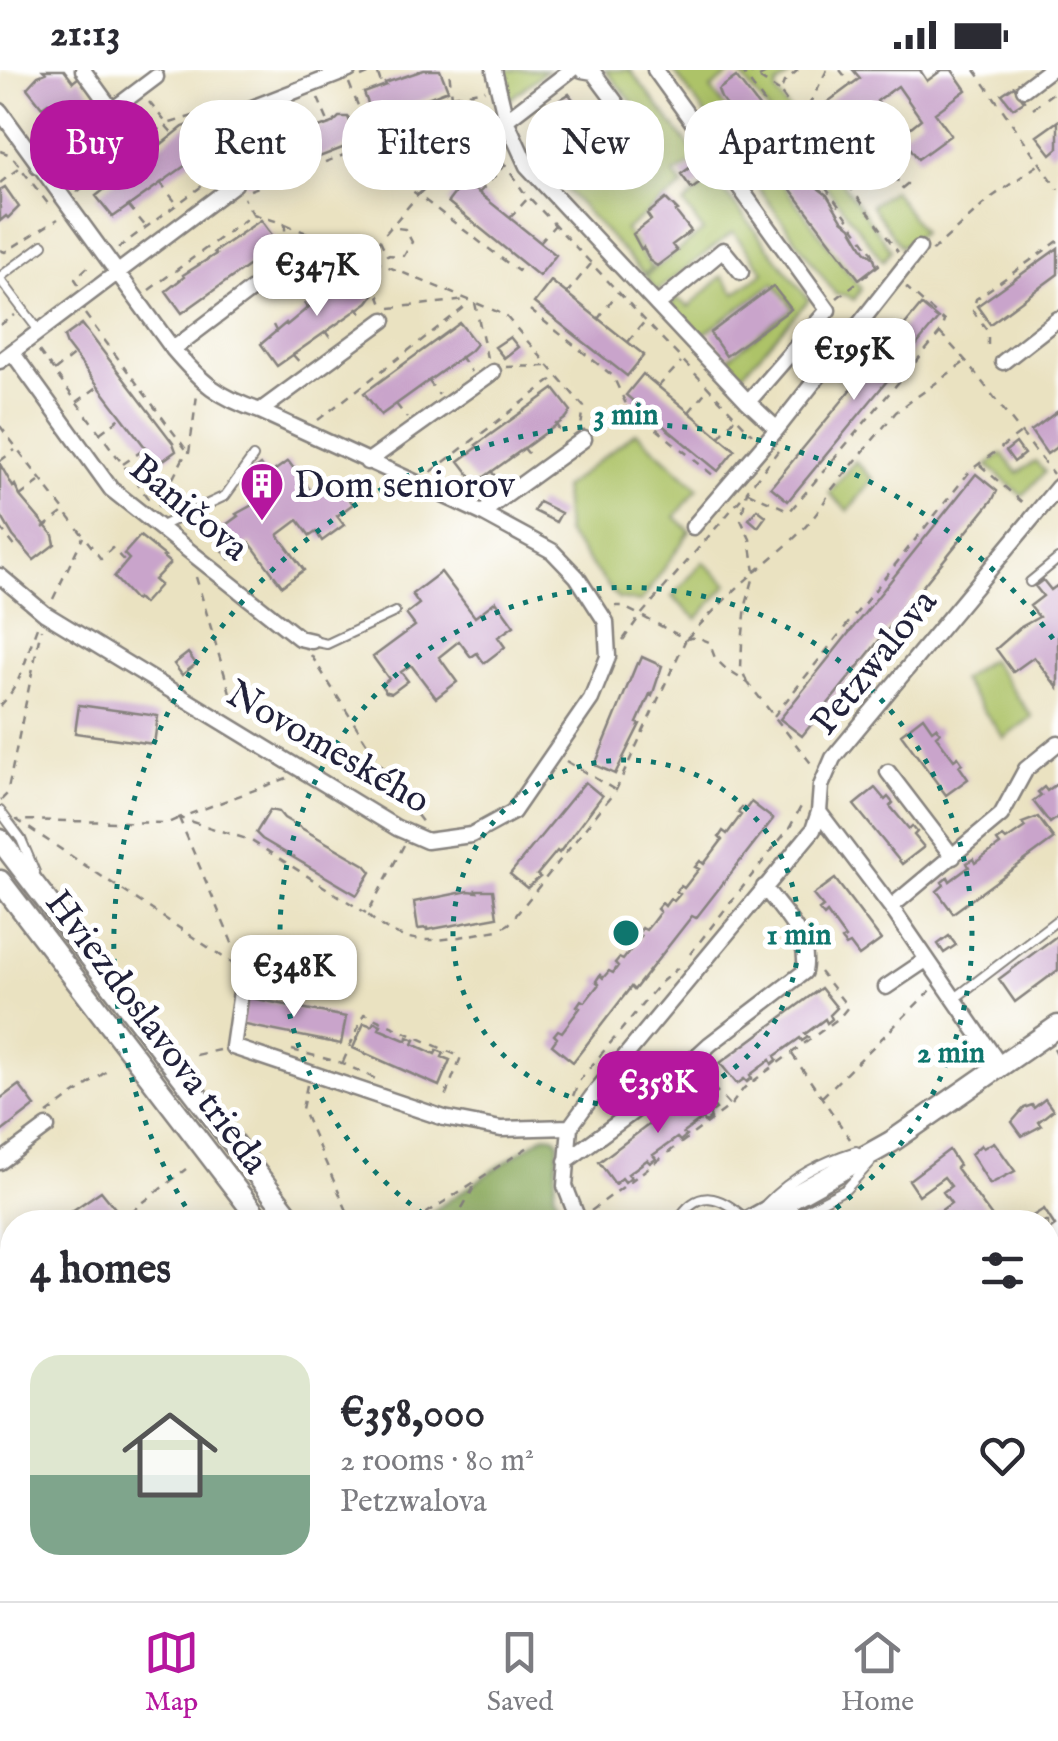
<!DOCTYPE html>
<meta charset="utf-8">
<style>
:root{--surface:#fff;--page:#f2f2f3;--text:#2b2b33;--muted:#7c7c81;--line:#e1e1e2;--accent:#b5179e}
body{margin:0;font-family:"IM FELL English",serif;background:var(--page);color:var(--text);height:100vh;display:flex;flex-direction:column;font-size:38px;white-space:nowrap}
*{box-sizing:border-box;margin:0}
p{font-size:32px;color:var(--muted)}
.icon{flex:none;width:55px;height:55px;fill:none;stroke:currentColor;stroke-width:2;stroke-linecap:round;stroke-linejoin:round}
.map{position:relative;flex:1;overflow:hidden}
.sheet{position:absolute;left:0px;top:1140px;width:1060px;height:392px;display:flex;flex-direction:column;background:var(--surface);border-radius:40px 40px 0 0;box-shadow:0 5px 25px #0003}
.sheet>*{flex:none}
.top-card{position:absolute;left:30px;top:30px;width:1000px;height:90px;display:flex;gap:20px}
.price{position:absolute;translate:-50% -85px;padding:0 22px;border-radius:20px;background:#fff;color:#222;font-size:32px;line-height:65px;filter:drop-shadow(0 2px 5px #0008)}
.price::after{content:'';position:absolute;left:50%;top:60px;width:30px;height:22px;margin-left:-15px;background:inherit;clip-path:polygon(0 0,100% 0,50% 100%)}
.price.active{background:var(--accent);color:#fff}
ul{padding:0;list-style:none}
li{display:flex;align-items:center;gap:30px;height:250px;padding:0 30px}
li span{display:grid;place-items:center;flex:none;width:280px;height:200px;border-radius:30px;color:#555}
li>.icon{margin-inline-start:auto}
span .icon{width:120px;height:120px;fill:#fffc;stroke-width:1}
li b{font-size:42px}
h2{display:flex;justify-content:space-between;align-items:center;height:120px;padding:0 30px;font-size:42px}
.tag{padding:0 35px;border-radius:40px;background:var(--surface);box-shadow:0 5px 25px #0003;font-size:35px;line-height:90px}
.tag.active{background:var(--accent);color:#fff}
.status{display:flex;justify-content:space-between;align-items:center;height:70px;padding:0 50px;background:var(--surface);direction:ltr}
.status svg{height:28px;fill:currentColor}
.tabs{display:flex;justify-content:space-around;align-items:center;height:140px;border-top:2px solid var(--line);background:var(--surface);font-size:28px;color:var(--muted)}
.tabs a{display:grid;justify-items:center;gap:5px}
.tabs .active{color:var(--accent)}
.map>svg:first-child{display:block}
.green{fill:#adc368;stroke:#687252;stroke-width:2.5}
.forest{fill:#8aa95c;stroke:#56664c;stroke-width:2.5}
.building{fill:#c9a4cb}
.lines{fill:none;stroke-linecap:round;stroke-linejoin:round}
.lane-casing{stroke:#86827e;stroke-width:12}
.street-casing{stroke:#86827e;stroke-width:19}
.secondary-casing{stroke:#86827e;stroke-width:25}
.path{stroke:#86827e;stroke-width:2.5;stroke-dasharray:8 8;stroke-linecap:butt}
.lane{stroke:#fff;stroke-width:8}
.street{stroke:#fff;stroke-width:14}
.secondary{stroke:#fff;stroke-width:20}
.ring{fill:none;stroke:#0f766e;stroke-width:5;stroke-dasharray:5 10}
.labels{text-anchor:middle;stroke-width:10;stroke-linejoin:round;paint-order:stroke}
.poi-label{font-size:38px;fill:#22223b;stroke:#fff;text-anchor:start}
.street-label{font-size:38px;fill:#22223b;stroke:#fff}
.centre{fill:#0f766e;stroke:#fff;stroke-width:5}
.ring-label{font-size:30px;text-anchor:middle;font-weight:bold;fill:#0f766e;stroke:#fff;stroke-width:10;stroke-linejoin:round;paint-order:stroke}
</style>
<div class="status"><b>21:13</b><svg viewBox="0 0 49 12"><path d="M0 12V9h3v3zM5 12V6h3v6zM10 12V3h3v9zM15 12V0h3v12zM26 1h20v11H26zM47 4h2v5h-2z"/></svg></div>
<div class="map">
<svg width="1058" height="1531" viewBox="0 0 1058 1531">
<rect width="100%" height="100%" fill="#fff"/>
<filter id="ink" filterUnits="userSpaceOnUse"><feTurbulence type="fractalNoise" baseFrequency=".01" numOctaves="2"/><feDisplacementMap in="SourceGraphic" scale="20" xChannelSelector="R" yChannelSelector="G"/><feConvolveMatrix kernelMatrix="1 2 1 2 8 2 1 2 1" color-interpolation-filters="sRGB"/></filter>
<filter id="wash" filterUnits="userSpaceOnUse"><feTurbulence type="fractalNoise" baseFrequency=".0048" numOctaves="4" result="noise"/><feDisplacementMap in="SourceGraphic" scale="40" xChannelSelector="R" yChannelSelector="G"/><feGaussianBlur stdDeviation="2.25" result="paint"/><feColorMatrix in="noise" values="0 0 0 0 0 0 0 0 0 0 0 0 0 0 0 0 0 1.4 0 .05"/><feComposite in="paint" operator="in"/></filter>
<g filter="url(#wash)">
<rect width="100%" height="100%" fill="#eae2c1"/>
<path class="green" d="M504 0H547L509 30Z
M605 0H630L809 230 742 304 727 289 793 238 774 213 701 266 671 236 675 227 689 237 722 206 735 223 764 202 733 162 657 221 645 206 703 161 684 134 707 114 693 92 674 104 683 116 625 160 652 198 644 204 539 90 558 75 571 89 608 63 612 49 633 33Z
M673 0H736L711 19 861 219 854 230 846 225H836Z
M737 0H796L777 16 776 22 891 180 883 191Z
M893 120 922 162 901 177 871 135Z
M636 362 698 418 675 447 690 461 641 532 618 529 566 463 563 418Z
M1002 384 1018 403 1035 391 1045 402 1022 426 987 395Z
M855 391 873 409 848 441 829 423Z
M703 492 728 514 697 549 672 527Z
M990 589 1032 647 1004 668 961 610Z"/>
<path class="forest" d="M545 1065 554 1066 559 1071 554 1121 566 1152H417Z"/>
<g id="blocks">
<path class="building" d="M43 0H64L73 12 79 7 94 28 82 39 74 42 76 44 62 52 48 33 42 37 27 18 38 6 46 3Z
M424 0H440L448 20 374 49 364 23 386 15 385 13Z
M853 0H920L927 11 942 0H952L966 20 935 43 951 65 918 89 901 65 921 49 898 16 877 31 901 65 879 80 855 47 834 63 817 40 860 8Z
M736 7 803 94 819 119 827 125 842 150 851 157 865 181 874 188 876 196 859 209 721 28 718 20Z
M1014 16 1024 31 1013 38 1002 24Z
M569 24 583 43 590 38 604 58 572 82 558 63 551 68 537 48 542 41Z
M339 47H348L358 72 247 115 237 89 244 84 333 53Z
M1058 51V78L1051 84 1037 66Z
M191 54 207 76 203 83 113 147 96 126 183 57Z
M692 96 703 111 692 119 681 104Z
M464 111 556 185 539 206 448 132Z
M5 117 19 137 8 148 6 146 0 151V120Z
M666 129 678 141 676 142 691 161 672 175 677 181 657 196 650 191 643 177 641 179 633 164 651 150 647 144Z
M261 150 277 172 272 179 182 243 166 221 184 207 183 205 216 184 214 182Z
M1058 178V204L990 254 977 236Z
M357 204 373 225 368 232 277 296 261 274 286 253 287 255 317 230Z
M551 211 644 285 627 306 534 233Z
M773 216 791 239 726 286 710 263Z
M921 235 938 249 788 431 771 417Z
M460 253 476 274 470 281 381 345 364 323Z
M82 254 173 373 176 381 158 394 67 275 64 267Z
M510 267 518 277 504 288 495 277Z
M643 304 735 380 718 401 626 325Z
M554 319 571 341 566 348 476 413 459 391 478 377 476 375Z
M1058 341V376L1047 384 1031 361Z
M1016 373 1024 384 1014 392 1006 381Z
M288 391 314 425 317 419 335 410 353 434 337 446 344 455 322 471 316 462 310 466 298 450 278 465 304 500 282 516 250 473 229 489 212 465 238 446 236 444 254 434 246 422 259 412 251 402 260 395 267 406Z
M0 394 13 417 15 415 20 426 53 465 55 474 34 490 13 466 0 444Z
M976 404 997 421 993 429 802 666 780 649Z
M539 432 561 443 556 452 534 441Z
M757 439 766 446 758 457 749 449Z
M140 466 165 486 163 487 170 493 154 510 160 515 143 534 137 528 135 530 114 507 129 489 124 484Z
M441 502 475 547 496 531 514 556 498 567 505 577 484 593 477 583 471 587 459 571 439 587 457 612 436 628 411 595 401 602 408 611 392 623 386 622 381 615 389 609 373 587 415 556 406 544 419 534 412 524Z
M1043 510 1051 520 1058 515V618L1034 587 1013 602 996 579 1021 557 1039 547 1030 536 1043 526 1035 516Z
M188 583 196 594 182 605 174 594Z
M642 587 662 596 652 626 650 624 637 653 640 654 615 704 595 695 637 593 639 594Z
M79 635 158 646 154 674 75 663Z
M923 647 932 660 936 657 940 663 936 666 954 690 958 687 962 693 959 696 968 709 946 725 901 664Z
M585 712 602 726 559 783 557 781 537 805 540 807 527 818 510 804Z
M1058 713V747L1050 753 1033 731 1041 725 1038 722 1044 717 1047 721Z
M875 718 885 730 888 727 893 733 890 736 909 759 912 756 917 762 914 765 924 777 902 794 854 735Z
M751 732 773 749 696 848 692 846 634 920 631 917 573 992 552 975 557 968 554 965 558 960 562 962 580 938 577 936 581 930 585 932 599 914 596 911 600 905 603 908 609 901 613 903 618 896 615 893 619 888 623 890 641 866 638 864 642 858 646 860 651 854 660 842 657 839 662 833 665 836 670 829 674 831 680 824 676 821 681 816 684 818 699 799 695 797 700 791 704 794 722 770 719 767 723 761 727 764 741 745 738 743 742 737 746 739Z
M270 740 279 742 284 748 365 795 371 802 357 825 262 769 256 763Z
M1038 747 1054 769 953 843 937 821 944 815 942 812 948 807 950 811 969 797 967 793 973 789 975 793 1000 775 997 771 1003 767 1006 770 1025 757 1022 753Z
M835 809 881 870 859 886 850 874 846 876 842 870 845 868 827 843 824 846 819 840 823 837 813 825Z
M476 820H493L497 847 427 860V858L418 859 414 832 469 821 477 822Z
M1058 865V900L1015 932 999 909Z
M949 866 956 875 944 883 938 874Z
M821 918 837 938 830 945 832 949 827 953 825 949 805 964 808 967 802 971 800 968 775 986 777 990 772 994 770 990 750 1005 752 1008 747 1012 744 1009 737 1014 720 993Z
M246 927 346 947 341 974 241 954Z
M374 952 381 955 379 959 407 971 408 967 415 970 413 974 435 984 437 980 444 983 442 987 450 990 439 1016 353 978 364 953 372 956Z
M19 1015 35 1036 0 1063V1029Z
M699 1017 716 1039 709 1044 711 1048 705 1053 702 1049 683 1063 686 1066 680 1071 677 1068 653 1085 656 1089 650 1093 647 1090 628 1104 631 1107 625 1112 622 1108 615 1114 599 1092Z
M1045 1029 1053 1040 1038 1052 1041 1056 1022 1066 1012 1052 1024 1038 1032 1035 1034 1038Z
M994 1072 1015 1101 990 1114 971 1084 981 1075 983 1078Z
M949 1080 959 1095 956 1098 996 1152H966L961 1146 953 1152H941L935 1145 951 1133 943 1122 951 1116 944 1107 919 1125 909 1110Z
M101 1121 118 1142 108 1152H56Z
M1044 1139 1055 1156 1048 1161V1152H1023Z
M12 1386V1412L0 1422V1395Z
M1048 1516 1055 1521 1058 1531H1034L1027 1526 1031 1520H1048Z
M238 1520H259L265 1531H223Z
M347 1520H385L388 1531H350Z
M791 1520H822L827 1527 822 1531H800Z
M907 1520H924L929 1531H897L895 1529Z"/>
</g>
</g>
<g filter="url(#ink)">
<use href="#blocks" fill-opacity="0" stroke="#86827e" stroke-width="2.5"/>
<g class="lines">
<defs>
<path id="lane" d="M0 207 43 175
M0 209 40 262
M159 457 225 426 253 387
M1030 512 1058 489
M312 571 327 574 395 542
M0 741 21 769 35 802
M954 929 1056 851
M766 1134C792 1107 821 1092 856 1081
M677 1152C697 1117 720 1125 746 1149
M783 1152 846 1119 870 1093"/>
<path id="street" d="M83 0 112 40
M494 0 506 50 527 96 748 332 828 240 655 0
M582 0 593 2 622 41
M1024 19 1049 0
M0 41 173 279C202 313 218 327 260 341L482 443 552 481 577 507 606 552 608 587 591 629 513 742 471 765 427 771 397 758 44 543 0 506
M224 49 349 0
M506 50 571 0
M38 96 156 7
M657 235 723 180 741 202
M173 279 288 192
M12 282 111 419 299 568 312 571
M0 291 235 114
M1003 292 1058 249
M748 332 777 359 919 178
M260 341 384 250
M367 392 493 302
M482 443 584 369
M693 457 777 359
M888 702 953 787
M819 742 891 837 999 994
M891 837 1001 745 1026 699 1058 673
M244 901 233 977 444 1048 501 1059 570 1057
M886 917 926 890
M566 1091 649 1030 710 974 804 902C811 867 784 844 764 817
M0 1092 47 1057
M786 1131 796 1152
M579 1152 565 1116 570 1057 597 1020 813 760 819 742 821 716 833 688 1058 417
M0 1240 12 1247
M1048 1285 1058 1299
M0 1334 12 1325
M310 1531 324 1520
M717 1531 732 1520
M850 1531 865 1520
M999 1531 1007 1520"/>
<path id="secondary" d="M0 770 294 1152
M0 811 261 1152
M748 1152 891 1072 1058 956
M444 1520 446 1531
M467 1520 470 1531
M108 1531 127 1520"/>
</defs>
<use href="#lane" class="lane-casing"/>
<use href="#street" class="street-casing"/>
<use href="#secondary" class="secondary-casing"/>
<path class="path" d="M419 0V2
M741 0 869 178 865 181
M746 0 779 21
M798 0 784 12 780 22 898 182
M827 0 808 37 838 81 875 103 885 94 862 62 865 61
M840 0 851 14
M975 0 1058 119
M378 4 382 16
M361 7 378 0
M759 7 772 0
M349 13 370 66
M453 26 485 20
M318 28 329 54
M149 32 167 54 193 46 204 51
M1033 38 1058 19
M282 41 293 68
M203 51 228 102
M491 51 418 125 518 201 523 194
M246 55 256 82
M166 56 175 66
M500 74 503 92 523 121 752 364
M833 74 860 55
M135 79 143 90
M0 81 11 85 52 139
M361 85 418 125 380 170 387 185 404 186 412 172 405 159 389 157
M368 87 449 89 497 98 502 93
M192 88 209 111
M225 91 237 61
M104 103 113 113
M876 103 907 114 896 123
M160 112 177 134
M0 113 19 98
M250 120 360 79 378 57 452 27 449 0
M77 122 166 54
M479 123 505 95
M129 136 146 157
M253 144 285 154V179
M510 148 529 127
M285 154 505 245 584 337 581 356
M380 170 364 187 383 237
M540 172 555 155
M118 178 225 99
M0 180 5 182 58 149
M932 181 992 127 1041 93
M297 183 359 186
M335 209 341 216
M79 215 75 209 93 192
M149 220 253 144 244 128
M566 224 591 194
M837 228 879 195 870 179
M304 232 309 239
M475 233 487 288
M357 237 365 248
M390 238 467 230
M530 240 613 306 626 334 714 406
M85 244 188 382
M598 249 618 222
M0 255 15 245
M273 255 277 263
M325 261 333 272
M940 263 966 291 1053 404
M628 272 645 251
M988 275V262L973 241 976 229 1058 171
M39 281 150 431
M293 285 302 295
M460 286 471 302
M506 297 548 296
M54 301 76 283
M428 310 439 325
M658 317 681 292
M77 332 100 315
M396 334 407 348
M689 342 707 320
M318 350 470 233
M555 353 563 365
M0 356 101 489 112 478 126 493
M100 363 123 346
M719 367 734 349
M523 377 532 388
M189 383 197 325
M0 391 15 380
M123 394 146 378
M980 395 1023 433
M491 401 500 412
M431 402 556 307
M748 422 790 441 940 263 944 251 906 217
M20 426 39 412
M158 437 187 381
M0 457 16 478 22 474
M43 458 62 443
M196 507 236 643
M53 529 83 467
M687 568C709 546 731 522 755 502 782 479 813 456 829 423L896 342 966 291
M686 569 697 567 709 572 715 588 727 600 748 613 813 696
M623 570 640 546 746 423
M311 585 389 708 423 753
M747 612 741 598 742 573 746 535 755 502 750 469 741 450 747 421 778 381
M0 636C23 613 26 585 37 557
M774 646 971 400 1022 362
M566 691 615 720
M287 708 179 748 250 770 366 843
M1 730 7 724 41 559
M179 748 244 901 17 750 168 753Z
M404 775 367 844C407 884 449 868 498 860L509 854 616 720 686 569 622 536H615
M690 884 790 757 804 731
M1054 978 1058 986
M292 980 342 993 378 1010
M792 984 850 1069
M196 985 219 980
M343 992 364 944 461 987 443 1032
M307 1015 302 1039 352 1152
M573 1026 579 1011 660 913 678 898
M822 1027 931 920
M731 1035 744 1018 839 948 848 937 820 902
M47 1044 111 998
M591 1141 730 1036 698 1001
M118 1152 186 1099
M413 1152 533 1074
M454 1152 473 1119 472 1115
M0 1214 12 1229
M0 1359 12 1350
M0 1432 12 1423
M63 1531 82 1520"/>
<use href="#lane" class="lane"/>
<use href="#street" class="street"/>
<use href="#secondary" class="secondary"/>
</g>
</g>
<g class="ring">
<circle cx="626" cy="863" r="173"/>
<path d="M435 1152A346 346 0 1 1 817 1152"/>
<path d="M193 1149A519 519 0 0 1 1056 573"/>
</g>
<defs>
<symbol id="building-pin" viewBox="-11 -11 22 30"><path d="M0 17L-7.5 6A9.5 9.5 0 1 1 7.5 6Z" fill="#b5179e" stroke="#fff"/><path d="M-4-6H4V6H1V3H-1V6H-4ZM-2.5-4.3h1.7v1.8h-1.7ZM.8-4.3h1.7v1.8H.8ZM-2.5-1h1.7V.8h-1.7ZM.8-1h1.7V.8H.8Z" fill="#fff"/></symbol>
</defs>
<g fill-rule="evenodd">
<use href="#building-pin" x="237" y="389" width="50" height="68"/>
</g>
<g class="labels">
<g class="poi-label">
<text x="294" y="427">Dom seniorov</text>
</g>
<g class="street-label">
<text transform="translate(190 437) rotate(40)" y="13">Baničova</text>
<text transform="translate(873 591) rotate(-51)" y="13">Petzwalova</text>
<text transform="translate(329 676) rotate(30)" y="13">Novomeského</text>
<text transform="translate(158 961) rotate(53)" y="13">Hviezdoslavova trieda</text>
</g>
</g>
<circle cx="626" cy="863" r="15" class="centre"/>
<g class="ring-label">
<text x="626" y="354">3 min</text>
<text x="799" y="874">1 min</text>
<text x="951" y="992">2 min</text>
</g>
</svg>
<b class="price" style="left:317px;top:249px">€347K</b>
<b class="price" style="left:854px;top:333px">€195K</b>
<b class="price" style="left:294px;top:950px">€348K</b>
<b class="price active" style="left:658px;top:1066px">€358K</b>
<div class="top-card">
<a class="tag active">Buy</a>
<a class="tag">Rent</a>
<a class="tag">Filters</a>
<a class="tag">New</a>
<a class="tag">Apartment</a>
</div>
<section class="sheet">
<h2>4 homes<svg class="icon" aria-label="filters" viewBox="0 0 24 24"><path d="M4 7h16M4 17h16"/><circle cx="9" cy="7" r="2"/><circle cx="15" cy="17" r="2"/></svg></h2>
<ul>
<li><span style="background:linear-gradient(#dfe7d0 60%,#7fa58c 0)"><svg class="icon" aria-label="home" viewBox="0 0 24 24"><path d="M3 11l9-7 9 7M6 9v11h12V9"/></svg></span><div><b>€358,000</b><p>2 rooms · 80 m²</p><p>Petzwalova</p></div><svg class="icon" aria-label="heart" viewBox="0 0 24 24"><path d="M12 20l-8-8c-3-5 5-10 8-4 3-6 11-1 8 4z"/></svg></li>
</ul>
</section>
</div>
<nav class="tabs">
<a class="active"><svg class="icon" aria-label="map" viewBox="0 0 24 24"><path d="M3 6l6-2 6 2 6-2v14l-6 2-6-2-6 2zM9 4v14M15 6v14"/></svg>Map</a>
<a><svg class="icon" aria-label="saved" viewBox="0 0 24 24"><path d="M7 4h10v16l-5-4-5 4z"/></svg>Saved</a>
<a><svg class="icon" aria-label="home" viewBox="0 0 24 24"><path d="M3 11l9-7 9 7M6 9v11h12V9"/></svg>Home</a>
</nav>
